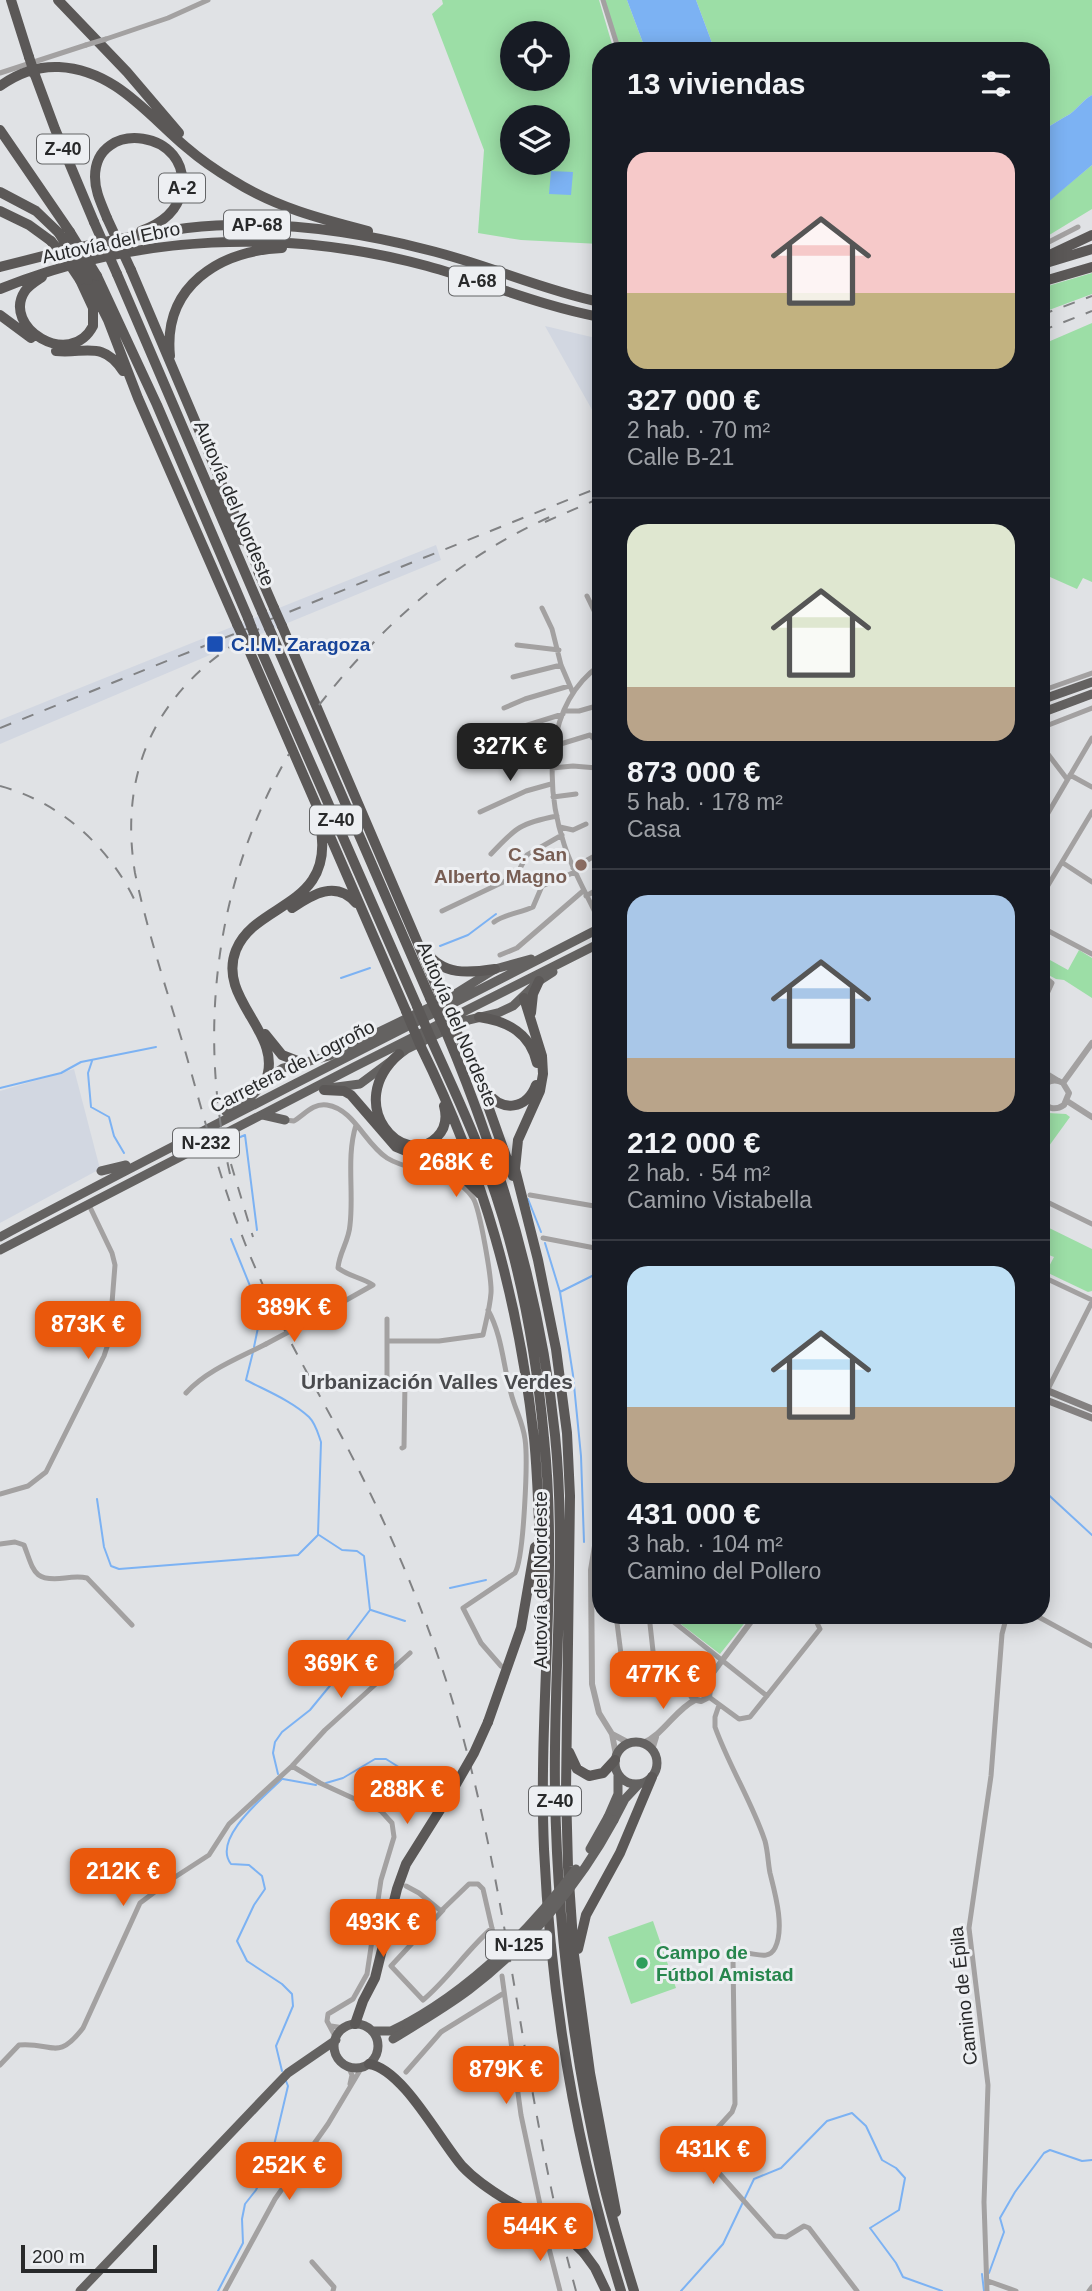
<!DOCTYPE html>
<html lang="es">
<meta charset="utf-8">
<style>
:root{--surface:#171b24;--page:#20242c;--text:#f1f3f6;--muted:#9ea1a6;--line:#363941;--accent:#ea580c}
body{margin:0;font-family:Arial,sans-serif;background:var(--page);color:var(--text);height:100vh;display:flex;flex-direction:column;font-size:26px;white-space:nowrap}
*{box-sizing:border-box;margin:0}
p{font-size:23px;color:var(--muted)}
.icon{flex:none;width:38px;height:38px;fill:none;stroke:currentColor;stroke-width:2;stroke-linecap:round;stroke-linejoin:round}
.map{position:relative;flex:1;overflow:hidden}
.sheet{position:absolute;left:592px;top:42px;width:458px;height:1582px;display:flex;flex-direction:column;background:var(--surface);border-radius:28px;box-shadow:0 4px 18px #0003}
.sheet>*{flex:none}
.controls{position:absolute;left:500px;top:21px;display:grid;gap:14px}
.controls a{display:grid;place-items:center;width:70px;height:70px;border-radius:50%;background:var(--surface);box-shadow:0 4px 18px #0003;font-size:35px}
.scale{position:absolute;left:21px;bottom:18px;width:136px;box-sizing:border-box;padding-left:7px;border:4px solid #28292a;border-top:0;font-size:19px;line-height:24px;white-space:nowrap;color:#28292a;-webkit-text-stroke:5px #edeff2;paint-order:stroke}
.price{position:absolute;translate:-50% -60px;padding:0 16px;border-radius:14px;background:var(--accent);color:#fff;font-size:23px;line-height:46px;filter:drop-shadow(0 2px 4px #0008)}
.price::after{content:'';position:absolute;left:50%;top:42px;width:21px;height:16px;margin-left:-10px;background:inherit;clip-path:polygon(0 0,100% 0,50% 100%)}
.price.on{background:#222;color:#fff}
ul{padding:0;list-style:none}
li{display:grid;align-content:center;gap:14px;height:371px;padding:0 35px}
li+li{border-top:2px solid var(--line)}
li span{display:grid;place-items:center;height:217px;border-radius:21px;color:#555}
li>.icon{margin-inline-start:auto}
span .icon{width:126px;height:126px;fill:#fffc;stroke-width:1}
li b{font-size:30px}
h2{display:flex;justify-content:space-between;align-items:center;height:84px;padding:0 35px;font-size:30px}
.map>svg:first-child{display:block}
.built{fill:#d2d7e1}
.green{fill:#9cdea6;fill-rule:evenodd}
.water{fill:#7cb2f3}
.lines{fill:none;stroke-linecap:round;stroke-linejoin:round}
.stream{stroke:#7cb2f3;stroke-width:2}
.minor{stroke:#a3a1a1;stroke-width:5}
.tertiary{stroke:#a3a1a1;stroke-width:6}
.secondary{stroke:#848181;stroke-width:7}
.trunk{stroke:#646261;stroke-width:9}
.motorway{stroke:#5b5857;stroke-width:10}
.rail{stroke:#818284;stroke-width:2;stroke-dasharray:12 12;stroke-linecap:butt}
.minor-bridge{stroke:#a3a1a1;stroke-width:5}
.trunk-bridge{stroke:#646261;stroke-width:9}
.motorway-bridge{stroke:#5b5857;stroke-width:10}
.transit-dot{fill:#1a4fb4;stroke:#edeff2;stroke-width:2.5}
.education-dot{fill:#8d6e63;stroke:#edeff2;stroke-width:2.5}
.leisure-dot{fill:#2e9e5b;stroke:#edeff2;stroke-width:2.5}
.labels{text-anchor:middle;stroke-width:6;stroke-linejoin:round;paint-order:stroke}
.shield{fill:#edeff2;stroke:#636466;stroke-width:2}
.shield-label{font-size:18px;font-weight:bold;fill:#28292a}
.street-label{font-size:19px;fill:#28292a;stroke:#edeff2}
.transit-label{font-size:19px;font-weight:bold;fill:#164399;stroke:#edeff2;text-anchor:start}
.education-label{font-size:19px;font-weight:bold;fill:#785e54;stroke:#edeff2;text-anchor:end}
.leisure-label{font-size:19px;font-weight:bold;fill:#27864d;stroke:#edeff2;text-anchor:start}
.neighbourhood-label{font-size:21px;font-weight:bold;fill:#4a4b4e;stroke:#edeff2}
</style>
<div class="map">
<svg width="1092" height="2291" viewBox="0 0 1092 2291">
<rect width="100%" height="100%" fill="#e0e2e5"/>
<path class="built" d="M545 326 600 339V424Z
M436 545 441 560 224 649 0 744V720Z
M74 1069 100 1169 0 1223V1091Z"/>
<path class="green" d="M442 0H599L614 51H600V244L521 240 478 233 484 150 432 14 443 4ZM513 33H558V79H513ZM513 117H558V163H513Z
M603 0H627L646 51H619Z
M696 0H1092V95C1083 100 1078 108 1070 114 1060 120 1050 125 1041 132V51H715Z
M1092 165V209L1041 240V203L1052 198Z
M1092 273V294L1041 313V288Z
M1092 323V582L1083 578 1077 589 1041 573V345Z
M1079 950 1092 958V998L1064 980 1056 979 1041 971V955L1068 970Z
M1048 1113 1066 1114 1070 1117 1041 1157V1123Z
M1041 1224 1092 1249V1291L1088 1292 1046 1272 1054 1257 1041 1252Z
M669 1615H751L720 1654Z
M653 1921 676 1988 631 2004 608 1937Z"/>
<path class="water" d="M627 0H696L715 51H646Z
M1092 95V165L1047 203 1041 205V132C1050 125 1060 120 1070 114 1078 108 1083 100 1092 95Z
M551 171 573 172 571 195 549 194Z"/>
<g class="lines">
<path class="stream" d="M440 946 468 935 496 914
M341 978 370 968
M92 1061 88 1073 91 1107 109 1117 114 1136 124 1153
M0 1088 61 1073 81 1062 156 1047
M231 1141 245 1135 257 1230
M528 1199 541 1232
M231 1239 261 1313 254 1347
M545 1243 560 1292 573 1375 581 1456 584 1542
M560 1292 594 1275 600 1277
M1041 1488 1092 1535
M97 1499 104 1547 111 1566 119 1569 298 1555 318 1535 321 1442C318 1434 316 1424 309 1417 292 1401 267 1391 246 1380L253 1352
M450 1588 486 1580
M371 1610 405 1621
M278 1774 273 1753 275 1742 282 1732 310 1710 333 1682 339 1673 342 1647 370 1610 364 1556 357 1551 342 1550 319 1535
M282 1779C266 1795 211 1839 231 1864L249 1865 262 1876 265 1889 254 1905 237 1941 247 1961 282 1984 292 1994 293 2006 276 2046 282 2071
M283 1779 316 1785
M326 1783 343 1778 375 1759H386L413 1776 426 1800
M989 2273 1004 2232 1000 2218 1015 2192 1044 2153 1050 2150 1082 2161 1092 2160
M982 2274 984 2291
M218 2291 243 2243 242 2219 245 2204 256 2190 271 2158 288 2086 286 2081
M681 2291 723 2244 754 2179 781 2168 827 2121 852 2113 866 2126 882 2160 896 2168 905 2178 899 2210 870 2228 896 2263 903 2277 942 2291"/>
<path class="minor" d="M603 0 619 51
M106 39 168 18 208 0
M0 73 86 45
M1041 246 1078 227
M587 596 600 623
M542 608 552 629 561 665 573 693
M517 645 559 650
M600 665C544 705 545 786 564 844 573 872 588 896 600 923
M513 677 561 665
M1041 691 1092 673
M504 708 525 699 569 686
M564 711H579L600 705
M1041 725 1046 726 1092 708
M505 732 563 714
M1041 745 1067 779
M554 746 590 735 600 745
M529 756 554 748
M552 768 573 766 597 768
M1070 775 1092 787
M553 797 576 794
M480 812 526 791 551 784
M1041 825 1092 738
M560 827 573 830 586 824
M491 854C516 827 521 823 557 816
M1063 863 1092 882
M573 868 600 853
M586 896 600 888
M1041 897 1092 812
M442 911 516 876 527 855 562 835
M494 922C505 914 520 913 533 907L542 886 575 872
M1041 927 1092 954
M500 955 517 948 583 891
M1041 974 1052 983 1041 1007
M1041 1070 1059 1081
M285 1120 294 1121C305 1114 313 1103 327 1105 354 1109 365 1144 387 1158 412 1174 455 1170 473 1198 480 1209 492 1280 491 1293 490 1307 486 1321 483 1335L439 1341H387V1319
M530 1195 600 1207
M1041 1199 1092 1224
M543 1238 600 1249
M1041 1276 1092 1300
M488 1310C504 1339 503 1372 514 1403 518 1415 523 1425 525 1439 528 1459 524 1558 515 1573L463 1608 481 1643 501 1666
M309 1321 373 1285C361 1277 350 1277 338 1268 339 1253 349 1241 350 1225 354 1192 346 1157 356 1125
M387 1341V1382H405L404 1447 402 1448
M1047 1391 1092 1302
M186 1393C207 1370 239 1358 266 1344
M0 1494 28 1486 46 1472 104 1356 109 1341 115 1265 112 1253 88 1203
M0 1544 15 1542 24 1545C34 1571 33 1582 65 1578 72 1577 79 1576 87 1578L132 1625
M616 1615 622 1662 625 1664C652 1652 671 1667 691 1683
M649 1615 654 1660
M665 1615 767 1696
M1035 1615 1092 1646
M709 1697 739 1719 750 1717 820 1629 813 1615
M719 1705 715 1717V1727C729 1766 752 1802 765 1841 768 1852 768 1863 770 1873 775 1893 785 1928 775 1948 766 1966 743 1943 733 1959L735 2104 732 2112 710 2136 703 2155 775 2236 786 2237 804 2226 809 2228 857 2291
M292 1766 320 1783 381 1811 392 1823 394 1837 381 1880 367 1974 353 1999 328 2014 327 2021 336 2038
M406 1886 419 1893 441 1911 469 1884H478L483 1889 497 1950
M443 1910 391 1966 423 2000C448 1979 467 1950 492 1928
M502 1976 521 2115 542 2214
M331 2026 344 2028
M0 2065 19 2045C53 2042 57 2062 83 2028L140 1903 172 1879 209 1855 229 1824 292 1766 325 1730 410 1653
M348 2066 352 2075 350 2084
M406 2072 441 2032 504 1993
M544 2229 560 2291
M312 2262 334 2287 333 2291
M988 2281 1016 2291
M225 2291 275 2199 328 2124 362 2067
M987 2291 984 2202 988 2085 969 1928 991 1776 1002 1634 1007 1615
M1089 2291 1092 2287"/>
<path class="tertiary" d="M1063 1083 1092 1043
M1041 1090C1046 1081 1054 1078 1063 1083L1069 1093 1064 1105C1055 1111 1046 1109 1041 1098
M1067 1101 1092 1117
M600 1516 591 1570 592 1684 599 1713 612 1734 616 1755
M712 1674 691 1683 689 1692 693 1699 701 1701 709 1697 712 1674 756 1615
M612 1734 629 1743
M643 1743C664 1734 675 1710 695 1700
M652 1750 656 1737"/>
<path class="secondary" d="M1041 1388 1092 1409
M1041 1398 1092 1418"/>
<path class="trunk" d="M1041 700 1092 682
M1041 713 1092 694
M329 1088 360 1084 407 1049 464 1021 498 1013 513 1006 539 981 553 972
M226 1112 250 1098 271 1076 283 1068 329 1056 447 999 495 969 531 959
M263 1115 285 1120
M101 1171 126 1165
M0 1237C199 1131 400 1031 600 928
M0 1250 354 1067 600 943
M615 1763a21 21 0 1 1 42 0a21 21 0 1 1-42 0Z
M608 1817 618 1794V1776
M614 1820 625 1799 639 1784
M334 2046a22 22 0 1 1 44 0a22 22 0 1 1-44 0Z
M372 2031H391L407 2023
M80 2291 288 2073 336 2040"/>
<path class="motorway" d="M11 0 29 57
M58 0 127 72 179 133
M35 75 55 129 94 222
M0 86C18 73 37 66 59 67 115 70 147 114 186 147 201 160 217 171 234 181 275 207 321 219 368 231
M0 130 70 232
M0 192 36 211 59 233
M0 211 29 225 51 241
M107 218C102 205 95 192 95 177 95 117 194 130 181 192 177 213 160 224 141 231
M1041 259 1092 235
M1046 263 1092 249
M0 267C62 251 123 236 187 228 266 219 351 230 428 250 486 264 542 290 600 302
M131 270 261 576
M117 274 262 612
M97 276 157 405 248 618
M42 277C36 281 29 285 25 291 1 327 70 370 93 326V308L80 280
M88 280 108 320 138 398 237 624
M1041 282 1092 267
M0 289C136 234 286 228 427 266 485 282 541 306 600 317
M0 315 31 338
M56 351C85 354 103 340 123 371
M170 356C163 286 219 251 282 248
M214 484 241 540
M258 571 274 608
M282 626 440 995
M269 628 430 998
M254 634 417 1006
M245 641 406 1011
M292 908C313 894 336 880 356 903
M426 951C442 976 469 973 495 969
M524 998 542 1056 543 1074 540 1091 518 1140 515 1169 538 1260 556 1349 567 1433 570 1496 566 1790 568 1867 574 1955 590 2073 616 2212
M531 1013 533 994 539 981
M479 1017C508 1021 530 1033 537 1063
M456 1031 477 1075 513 1176
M446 1032C500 1161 541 1296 555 1435 567 1553 553 1672 555 1790 557 1919 572 2047 601 2173 610 2213 622 2252 634 2291
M265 1034 282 1055 300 1062
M431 1039C451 1084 473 1129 489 1175 519 1259 536 1350 544 1438 558 1575 538 1712 544 1849 551 1998 576 2149 621 2291
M421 1047C484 1175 518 1296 534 1438 539 1489 539 1541 542 1592
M399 1054C342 1105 404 1170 437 1137 446 1128 447 1117 444 1106
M265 1082C286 1034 216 1000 236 950 256 901 337 908 320 824
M324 1090 344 1091 351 1095 396 1147 459 1173 480 1194
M487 1092C502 1113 527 1109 536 1085
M488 1722 521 1628 535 1547
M569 1752 577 1769 589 1776 603 1773 615 1760
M578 1949 586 1915 620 1853 652 1777
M355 2024 363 2001 375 1978 397 1889 406 1864 455 1786
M369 2064C403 2069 440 2141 462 2166 476 2181 493 2192 510 2202
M584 2253 595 2268 606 2291"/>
<path class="rail" d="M1041 315 1092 296
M1041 331 1092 311
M545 522 600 498
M259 629C163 682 117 763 135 873 148 934 168 994 186 1054 207 1128 226 1203 258 1274 283 1332 315 1386 344 1441 382 1514 416 1590 442 1668 510 1871 519 2086 576 2291
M319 705C383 624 457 558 552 516
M0 728 600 487
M0 786C60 802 110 847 136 903
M231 1164 253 1237
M230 1174C197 1031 215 881 289 754"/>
<path class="minor-bridge" d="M86 45 106 39
M266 1344 309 1321"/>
<path class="trunk-bridge" d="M590 1849 608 1817
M407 2023C474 1986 530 1930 576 1869
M393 2039C419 2023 445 2008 469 1990 528 1945 579 1885 614 1820"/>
<path class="motorway-bridge" d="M29 57 35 75
M107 218 131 270
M94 222 117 274
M70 232 97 276
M59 233 88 280
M51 241 66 259 80 280
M274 608 282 626
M262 612 269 628
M248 618 254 634
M237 624 245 641
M440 995 456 1031
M430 998 446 1032
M417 1006 431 1039
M406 1011 421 1047
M455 1786 474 1753 488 1722
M510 2202 558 2228 584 2253"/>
</g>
<rect class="transit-dot" x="206" y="635" width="18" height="18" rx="3.5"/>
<circle class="education-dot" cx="581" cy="865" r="7"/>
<circle class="leisure-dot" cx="642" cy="1963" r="7"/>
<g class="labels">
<g class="shield">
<rect x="37" y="134.5" width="52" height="29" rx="5"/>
<rect x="159" y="173.5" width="46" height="29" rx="5"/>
<rect x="224" y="210.5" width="66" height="29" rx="5"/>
<rect x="449" y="266.5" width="56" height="29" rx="5"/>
<rect x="310" y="805.5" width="52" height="29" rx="5"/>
<rect x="173" y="1128.5" width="66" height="29" rx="5"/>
<rect x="529" y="1786.5" width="52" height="29" rx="5"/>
<rect x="486" y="1930.5" width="66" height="29" rx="5"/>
</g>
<g class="shield-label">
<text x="63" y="155">Z-40</text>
<text x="182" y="194">A-2</text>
<text x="257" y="231">AP-68</text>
<text x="477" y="287">A-68</text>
<text x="336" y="826">Z-40</text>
<text x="206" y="1149">N-232</text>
<text x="555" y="1807">Z-40</text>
<text x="519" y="1951">N-125</text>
</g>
<g class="street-label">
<text transform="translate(111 242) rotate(-12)" y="7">Autovía del Ebro</text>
<text transform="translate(235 503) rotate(67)" y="7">Autovía del Nordeste</text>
<text transform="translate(458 1024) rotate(67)" y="7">Autovía del Nordeste</text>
<text transform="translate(292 1066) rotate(-27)" y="7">Carretera de Logroño</text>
<text transform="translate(540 1580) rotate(-90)" y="7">Autovía del Nordeste</text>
<text transform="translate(963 1996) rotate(-96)" y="7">Camino de Épila</text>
</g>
<g class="transit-label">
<text x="231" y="651">C.I.M. Zaragoza</text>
</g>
<g class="education-label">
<text x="567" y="861">C. San<tspan x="567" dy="22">Alberto Magno</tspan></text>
</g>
<g class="leisure-label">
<text x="656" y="1959">Campo de<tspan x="656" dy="22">Fútbol Amistad</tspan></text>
</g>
<g class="neighbourhood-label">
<text x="437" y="1389">Urbanización Valles Verdes</text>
</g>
</g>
</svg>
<div class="controls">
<a><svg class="icon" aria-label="locate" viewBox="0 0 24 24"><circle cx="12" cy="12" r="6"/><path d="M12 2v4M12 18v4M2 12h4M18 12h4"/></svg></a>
<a><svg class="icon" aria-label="layers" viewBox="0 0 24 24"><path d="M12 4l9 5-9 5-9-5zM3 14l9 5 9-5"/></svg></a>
</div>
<div class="scale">200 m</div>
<b class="price on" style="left:510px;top:783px">327K €</b>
<b class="price" style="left:456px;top:1199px">268K €</b>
<b class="price" style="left:294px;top:1344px">389K €</b>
<b class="price" style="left:88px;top:1361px">873K €</b>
<b class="price" style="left:341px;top:1700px">369K €</b>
<b class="price" style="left:663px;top:1711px">477K €</b>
<b class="price" style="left:407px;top:1826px">288K €</b>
<b class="price" style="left:123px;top:1908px">212K €</b>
<b class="price" style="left:383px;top:1959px">493K €</b>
<b class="price" style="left:506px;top:2106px">879K €</b>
<b class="price" style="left:713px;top:2186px">431K €</b>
<b class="price" style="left:289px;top:2202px">252K €</b>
<b class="price" style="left:540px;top:2263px">544K €</b>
<section class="sheet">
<h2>13 viviendas<svg class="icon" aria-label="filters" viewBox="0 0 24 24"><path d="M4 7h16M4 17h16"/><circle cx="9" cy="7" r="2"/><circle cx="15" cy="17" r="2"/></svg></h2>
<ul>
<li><span style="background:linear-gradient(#f6c9c9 65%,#c2b280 0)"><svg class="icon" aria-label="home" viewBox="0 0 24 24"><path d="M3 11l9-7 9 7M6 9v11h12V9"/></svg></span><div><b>327 000 €</b><p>2 hab. · 70 m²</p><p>Calle B-21</p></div></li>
<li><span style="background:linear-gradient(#dfe7d0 75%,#b9a48a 0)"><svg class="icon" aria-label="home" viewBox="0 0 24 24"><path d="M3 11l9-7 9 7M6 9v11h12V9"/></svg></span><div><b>873 000 €</b><p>5 hab. · 178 m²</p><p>Casa</p></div></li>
<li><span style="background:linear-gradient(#a9c7e8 75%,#b9a48a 0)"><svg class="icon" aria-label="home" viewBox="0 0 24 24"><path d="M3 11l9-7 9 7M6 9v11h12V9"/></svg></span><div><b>212 000 €</b><p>2 hab. · 54 m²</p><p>Camino Vistabella</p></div></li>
<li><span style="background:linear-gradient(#bfe0f5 65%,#b9a48a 0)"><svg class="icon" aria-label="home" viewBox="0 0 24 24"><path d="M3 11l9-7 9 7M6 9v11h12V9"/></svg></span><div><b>431 000 €</b><p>3 hab. · 104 m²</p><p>Camino del Pollero</p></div></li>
</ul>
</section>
</div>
